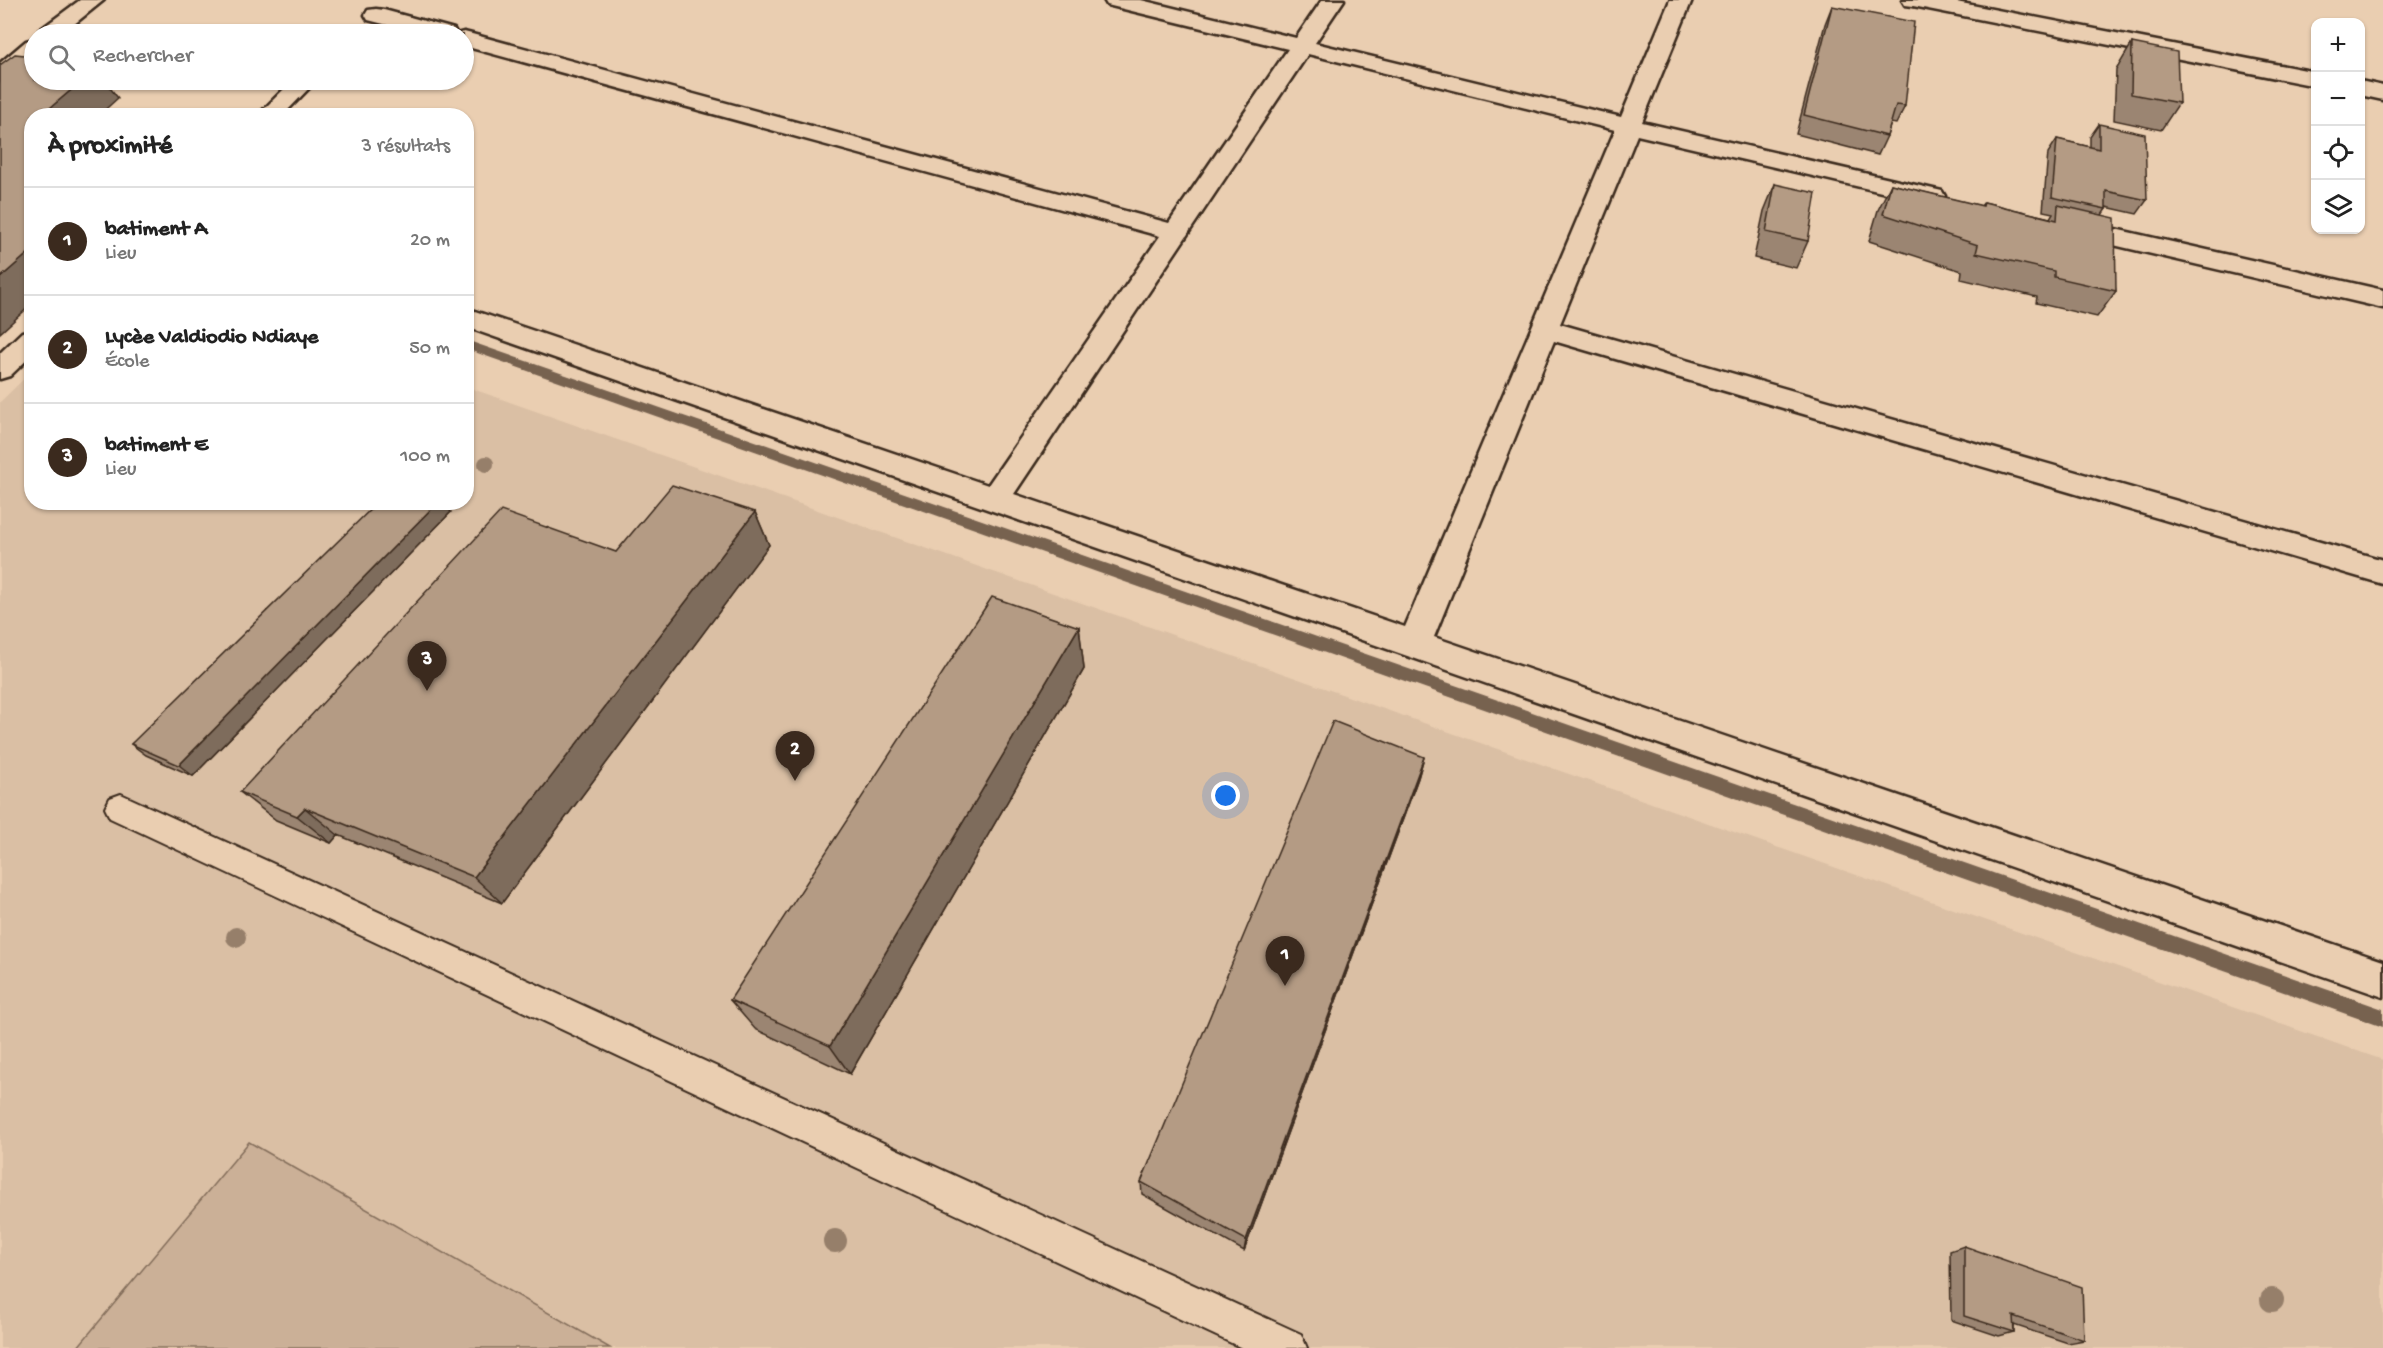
<!DOCTYPE html>
<html lang="fr">
<head>
<meta charset="utf-8">
<style>
  body { margin:0; font-family:"Gochi Hand",sans-serif; background:#f6f6f6; color:#222 }
  .controls { position:absolute; right:18px; top:18px; display:grid; overflow:hidden; border-radius:12px; box-shadow:0 2px 4px #0004 }
  .controls button { width:54px; height:54px; display:grid; place-items:center; padding:0; border:0; border-bottom:2px solid #e0e0e0; background:#fff; color:#222; font:30px sans-serif }
  .you { position:absolute; left:1226px; top:796px; width:21px; height:21px; margin:-15px; border:4px solid #fff; border-radius:50%; background:#1a73e8; box-shadow:0 0 0 9px #1a73e833 }
  .badge { display:grid; place-items:center; width:39px; height:39px; border-radius:50%; background:#3b2a1e; color:#fff; font-size:20px; font-weight:700 }
  .pin { position:absolute; translate:-50% -50px; filter:drop-shadow(0 2px 3px #0008) }
  .pin::after { content:''; position:absolute; top:32px; width:21px; height:18px; background:inherit; clip-path:polygon(0 0,100% 0,50% 100%) }
  .list { margin:0; padding:0; list-style:none }
  h2 { display:flex; justify-content:space-between; align-items:center; height:78px; margin:0; padding:0 24px; font-size:26px }
  h2 small { font-size:20px; font-weight:400; color:#767676 }
  .list li { display:grid; grid-template-columns:39px 1fr auto; gap:18px; align-items:center; box-sizing:border-box; height:108px; padding:0 24px; border-top:2px solid #e0e0e0 }
  .list b { display:block; font-size:22px; white-space:nowrap }
  .list p { margin:0; font-size:20px; white-space:nowrap; color:#767676 }
  .list em { font-size:20px; font-style:normal; color:#767676 }
  .icon { flex:none; width:33px; height:33px; fill:none; stroke:currentColor; stroke-width:2; stroke-linecap:round; stroke-linejoin:round }
  .map { position:relative; flex:none; width:2383px; height:1348px; overflow:hidden }
  .search { position:absolute; background:#fff; box-shadow:0 2px 4px #0004; left:24px; top:24px; width:450px; height:66px; display:flex; align-items:center; gap:15px; box-sizing:border-box; padding:0 21px; border-radius:33px; color:#767676; font-size:22px }
  .panel { position:absolute; background:#fff; box-shadow:0 2px 4px #0004; left:24px; top:108px; width:450px; height:402px; border-radius:24px }
  .map>svg:first-child { display:block }
  .built { fill:#dabfa4 }
  .green { fill:#cbb097; stroke:#836d5a; stroke-width:1.5 }
  .lines { fill:none; stroke-linecap:round; stroke-linejoin:round }
  .stream { fill:#776250; fill-rule:evenodd }
  .lane-casing { stroke:#3b2a1e; stroke-width:4 }
  .street-casing { stroke:#3b2a1e; stroke-width:5 }
  .lane { fill:#eaceb1; fill-rule:evenodd }
  .street { fill:#eaceb1; fill-rule:evenodd }
  .tree { fill:#967f6a }
  .wall { fill:#9b8572; stroke:#3b2a1e; stroke-width:1.5 }
  .shaded-wall { fill:#7e6c5c; stroke:#3b2a1e; stroke-width:1.5 }
  .building { fill:#b49b84; stroke:#3b2a1e; stroke-width:1.5 }
</style>
</head>
<body>
<div class="map">
<svg width="2383" height="1348" viewBox="0 0 2383 1348">
  <rect width="100%" height="100%" fill="#eaceb1"/>
  <filter id="ink" filterUnits="userSpaceOnUse"><feTurbulence type="fractalNoise" baseFrequency=".0167" numOctaves="2"/><feDisplacementMap in="SourceGraphic" scale="12" xChannelSelector="R" yChannelSelector="G"/><feConvolveMatrix kernelMatrix="1 2 1 2 8 2 1 2 1" color-interpolation-filters="sRGB"/></filter>
  <g filter="url(#ink)">
    <!-- built -->
    <polygon class="built" points="31,372 32,502 466,502 467,387 2383,1060 2383,1348 0,1348 0,402"/>
    <!-- green -->
    <polygon class="green" points="249,1142 610,1348 77,1348"/>
    <g class="lines">
      <!-- stream -->
      <polygon class="stream" points="466,340 2383,1009 2383,1027 466,349"/>
      <defs>
        <polygon id="lane" points="121,794 1301,1334 1307,1348 1242,1348 110,818 105,808 110,798"/>
        <g id="street">
          <polygon points="80,0 104,0 62,34 38,34 41,29"/>
          <path d="M 1104,0 L 1141,0 L 1296,38 L 1322,0 L 1344,0 L 1315,43 L 1621,117 L 1670,0 L 1692,0 L 1642,122 L 1942,191 L 1945,196 L 1942,201 L 1933,204 L 1637,135 L 1560,324 L 2383,560 L 2383,584 L 1554,341 L 1434,637 L 2383,961 L 2383,997 L 466,327 L 466,308 L 988,485 L 1160,236 L 464,46 L 464,34 L 423,34 L 368,20 L 365,15 L 368,10 L 376,9 L 384,10 L 454,29 L 457,34 L 464,32 L 472,34 L 1169,223 L 1288,49 L 1107,5 ZM 1308,54 L 1615,130 L 1405,627 L 1014,494 Z"/>
          <polygon points="1902,0 1946,0 2316,72 2316,86 1913,6 1905,5"/>
          <polygon points="34,39 34,57 8,79 0,81 0,63 26,41"/>
          <polygon points="293,80 317,80 282,116 257,116"/>
          <polygon points="2360,81 2383,86 2383,100 2360,95"/>
          <polygon points="2071,219 2383,290 2383,308 2062,233 2058,227 2062,221"/>
          <polygon points="32,330 32,355 10,376 0,379 0,353 22,332"/>
        </g>
      </defs>
      <!-- lane casing -->
      <use href="#lane" class="lane-casing"/>
      <!-- street casing -->
      <use href="#street" class="street-casing"/>
      <!-- lane -->
      <use href="#lane" class="lane"/>
      <!-- street -->
      <use href="#street" class="street"/>
    </g>
    <!-- trees -->
    <g class="tree">
      <circle cx="486" cy="464" r="8"/>
      <circle cx="236" cy="937" r="10"/>
      <circle cx="835" cy="1241" r="12"/>
      <circle cx="2272" cy="1300" r="12"/>
    </g>
    <!-- wall -->
    <g class="wall">
      <polygon points="1832,6 1905,106 1896,124 1891,123 1887,136 1878,155 1796,134 1825,24"/>
      <polygon points="2132,43 2179,103 2161,130 2114,120 2116,70"/>
      <polygon points="2099,124 2147,200 2137,214 2106,207 2106,209 2102,215 2116,291 2097,317 2036,303 2037,297 1961,279 1962,271 1869,241 1878,210 1891,184 1981,206 1984,202 2050,218 2053,213 2043,211 2048,153 2057,139 2090,147 2090,137"/>
      <polygon points="1775,184 1808,241 1796,268 1754,258 1764,211"/>
      <polygon points="451,512 193,776 146,755 131,744"/>
      <polygon points="755,512 769,545 502,903 338,835 331,843 276,820 240,792"/>
      <polygon points="1079,627 1084,669 850,1074 755,1029 730,1000"/>
      <polygon points="1424,757 1418,778 1244,1251 1142,1194 1141,1182"/>
      <polygon points="1964,1246 2084,1340 2068,1343 2014,1325 2014,1332 1999,1336 1951,1320 1950,1251"/>
    </g>
    <!-- shaded-wall -->
    <g class="shaded-wall">
      <polygon points="83,80 104,80 118,98 98,116 46,116 44,113"/>
      <polygon points="32,250 32,304 0,333 0,278"/>
      <polygon points="438,502 444,502 451,512 193,776 179,765"/>
      <polygon points="755,512 769,545 502,903 474,877"/>
      <polygon points="1079,627 1084,669 850,1074 830,1046"/>
      <polygon points="1424,757 1418,778 1244,1251 1246,1240"/>
      <polygon points="305,808 338,835 331,843 297,816"/>
    </g>
    <!-- building -->
    <g class="building">
      <polygon points="1832,6 1914,22 1905,106 1896,105 1887,136 1804,115"/>
      <polygon points="2132,43 2177,52 2179,103 2131,94"/>
      <polygon points="15,54 34,56 34,80 83,80 44,113 60,116 32,116 32,250 0,278 0,65"/>
      <polygon points="2099,124 2145,134 2147,200 2106,191 2106,209 2052,197 2057,139 2099,149"/>
      <polygon points="1775,184 1816,193 1808,241 1766,232"/>
      <polygon points="1891,184 1983,206 1984,202 2057,220 2058,205 2115,218 2116,291 2054,277 2054,271 1976,253 1978,245 1883,214"/>
      <polygon points="672,485 755,512 474,877 305,808 297,816 240,792 501,511 616,552"/>
      <polygon points="378,502 438,502 179,765 131,744"/>
      <polygon points="992,597 1079,627 830,1046 730,1000"/>
      <polygon points="1333,721 1424,757 1246,1240 1141,1182"/>
      <polygon points="1964,1246 2082,1287 2084,1340 2013,1316 2014,1332 1964,1316"/>
    </g>
  </g>
</svg>
<div class="controls">
<button>+</button>
<button>−</button>
<button><svg class="icon" aria-label="locate" viewBox="0 0 24 24"><circle cx="12" cy="12" r="6"/><path d="M12 2v4M12 18v4M2 12h4M18 12h4"/></svg></button>
<button><svg class="icon" aria-label="layers" viewBox="0 0 24 24"><path d="M12 4l9 5-9 5-9-5zM3 14l9 5 9-5"/></svg></button>
</div>
<div class="you"></div>
<div class="pin badge" style="left:1285px;top:986px">1</div>
<div class="pin badge" style="left:795px;top:781px">2</div>
<div class="pin badge" style="left:427px;top:691px">3</div>
<div class="search"><svg class="icon" aria-label="search" viewBox="0 0 24 24"><circle cx="10" cy="10" r="6"/><path d="M15 15l6 6"/></svg>Rechercher</div>
<section class="panel">
<h2>À proximité<small>3 résultats</small></h2>
<ul class="list">
<li><span class="badge">1</span><div><b>batiment A</b><p>Lieu</p></div><em>20 m</em></li>
<li><span class="badge">2</span><div><b>Lycèe Valdiodio Ndiaye</b><p>École</p></div><em>50 m</em></li>
<li><span class="badge">3</span><div><b>batiment E</b><p>Lieu</p></div><em>100 m</em></li>
</ul>
</section>
</div>
</body>
</html>
